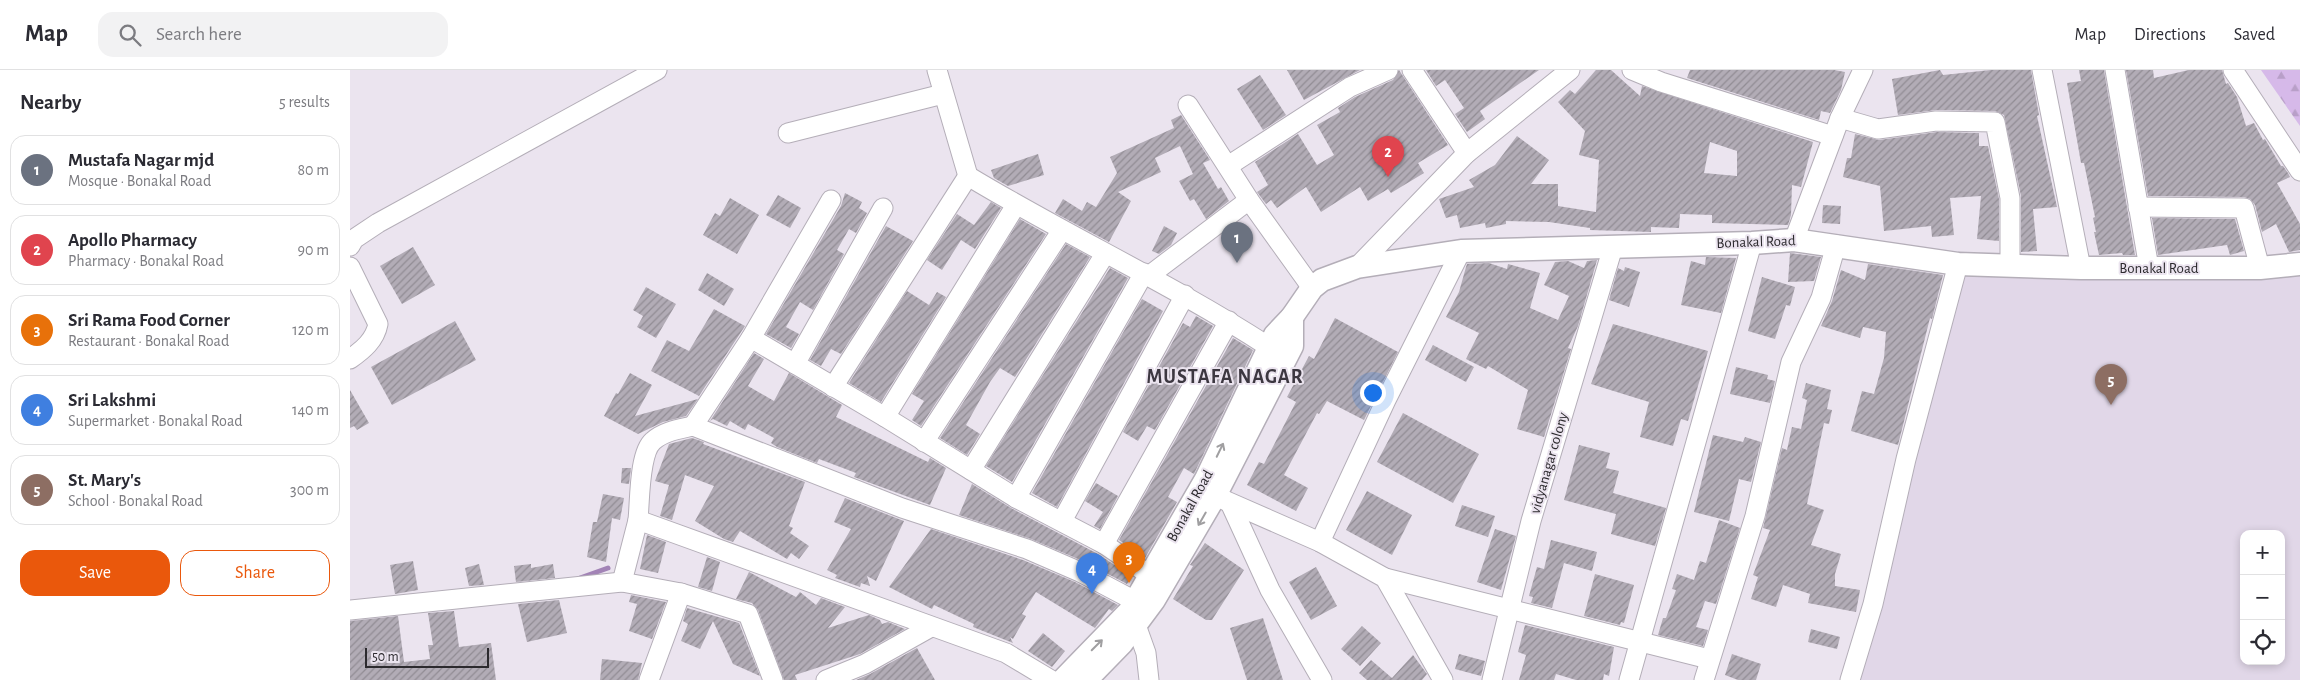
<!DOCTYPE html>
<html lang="en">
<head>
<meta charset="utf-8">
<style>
  body { margin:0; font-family:"Alegreya Sans",sans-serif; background:#f2f2f3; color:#2b2b33 }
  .controls { position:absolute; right:15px; bottom:15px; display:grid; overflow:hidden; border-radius:10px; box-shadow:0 2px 8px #0003 }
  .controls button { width:45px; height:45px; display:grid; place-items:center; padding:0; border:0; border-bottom:1px solid #e1e1e2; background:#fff; color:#2b2b33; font:25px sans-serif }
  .scale { position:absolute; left:15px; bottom:12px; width:124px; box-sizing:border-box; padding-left:5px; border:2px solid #2c2a2e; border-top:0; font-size:14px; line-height:18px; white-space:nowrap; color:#2c2a2e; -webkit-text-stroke:4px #ebe4ef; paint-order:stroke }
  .you { position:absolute; left:1022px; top:322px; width:18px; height:18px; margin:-12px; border:4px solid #fff; border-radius:50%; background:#1a73e8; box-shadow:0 0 0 8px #1a73e833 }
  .badge { display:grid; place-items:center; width:32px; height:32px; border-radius:50%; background:#ea580c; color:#fff; font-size:16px; font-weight:700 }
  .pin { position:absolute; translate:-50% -41px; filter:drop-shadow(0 1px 2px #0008) }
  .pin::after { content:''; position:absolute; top:26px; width:18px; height:15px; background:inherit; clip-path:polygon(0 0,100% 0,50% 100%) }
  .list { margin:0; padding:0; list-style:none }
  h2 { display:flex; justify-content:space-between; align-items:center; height:65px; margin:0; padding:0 20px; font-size:21px }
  h2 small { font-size:16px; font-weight:400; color:#7c7c81 }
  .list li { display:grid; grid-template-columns:32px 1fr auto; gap:15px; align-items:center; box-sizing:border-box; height:70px; margin:0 10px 10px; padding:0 10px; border:1px solid #e1e1e2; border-radius:15px }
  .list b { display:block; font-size:19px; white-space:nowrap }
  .list p { margin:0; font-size:16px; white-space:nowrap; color:#7c7c81 }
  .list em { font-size:16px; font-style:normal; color:#7c7c81 }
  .actions { display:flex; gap:10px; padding:15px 20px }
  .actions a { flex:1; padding:11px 0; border:1px solid #ea580c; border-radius:15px; text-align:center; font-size:18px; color:#ea580c }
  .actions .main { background:#ea580c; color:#fff }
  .icon { flex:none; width:28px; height:28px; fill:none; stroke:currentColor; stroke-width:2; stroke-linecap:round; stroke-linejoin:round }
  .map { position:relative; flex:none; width:1950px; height:610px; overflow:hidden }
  header { display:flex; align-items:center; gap:30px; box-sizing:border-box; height:70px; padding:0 25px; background:#fff; border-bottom:1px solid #e1e1e2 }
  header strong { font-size:24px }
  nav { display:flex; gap:28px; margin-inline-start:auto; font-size:18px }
  .search { width:350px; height:45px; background:#f2f2f3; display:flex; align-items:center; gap:12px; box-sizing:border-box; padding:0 18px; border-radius:15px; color:#7c7c81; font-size:19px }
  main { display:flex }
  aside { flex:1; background:#fff }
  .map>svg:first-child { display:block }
  .built { fill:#e1d7e8; fill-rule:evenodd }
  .forest { fill:url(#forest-firs) }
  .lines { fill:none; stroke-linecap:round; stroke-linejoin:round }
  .stream { stroke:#a283b6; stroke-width:5 }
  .building { fill:url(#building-hatch); fill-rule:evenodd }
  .minor-casing { stroke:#b4aeb8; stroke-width:21 }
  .major-casing { stroke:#b4aeb8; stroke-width:25 }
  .minor { stroke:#fff; stroke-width:19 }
  .major { stroke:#fff; stroke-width:22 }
  .oneway { stroke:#a09fa1 }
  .labels { text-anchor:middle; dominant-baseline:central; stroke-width:4; stroke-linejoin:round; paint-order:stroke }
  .street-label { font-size:15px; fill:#2c2a2e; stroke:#ebe4ef }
  .district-label { font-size:20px; font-weight:bold; letter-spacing:1px; fill:#3c3740; stroke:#ebe4ef }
</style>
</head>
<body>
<header>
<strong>Map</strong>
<div class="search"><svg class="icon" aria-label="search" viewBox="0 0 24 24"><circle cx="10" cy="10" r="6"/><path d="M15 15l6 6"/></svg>Search here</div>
<nav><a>Map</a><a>Directions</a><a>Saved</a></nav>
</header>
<main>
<aside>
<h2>Nearby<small>5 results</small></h2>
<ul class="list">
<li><span class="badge" style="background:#6b7280">1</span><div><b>Mustafa Nagar mjd</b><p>Mosque · Bonakal Road</p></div><em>80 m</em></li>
<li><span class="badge" style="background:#e0444e">2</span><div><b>Apollo Pharmacy</b><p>Pharmacy · Bonakal Road</p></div><em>90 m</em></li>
<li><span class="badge" style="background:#e8710a">3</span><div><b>Sri Rama Food Corner</b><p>Restaurant · Bonakal Road</p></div><em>120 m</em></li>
<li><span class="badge" style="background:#3f7fe0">4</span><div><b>Sri Lakshmi</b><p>Supermarket · Bonakal Road</p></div><em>140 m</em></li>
<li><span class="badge" style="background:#8d6e63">5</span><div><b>St. Mary's</b><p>School · Bonakal Road</p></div><em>300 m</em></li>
</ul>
<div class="actions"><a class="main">Save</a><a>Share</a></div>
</aside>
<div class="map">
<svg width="1950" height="610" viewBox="0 0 1950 610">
  <defs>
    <pattern id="forest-firs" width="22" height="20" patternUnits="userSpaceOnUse" patternTransform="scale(1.25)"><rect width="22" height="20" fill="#d6b9e9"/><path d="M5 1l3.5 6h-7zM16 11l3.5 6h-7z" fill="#b89fc8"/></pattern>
    <pattern id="building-hatch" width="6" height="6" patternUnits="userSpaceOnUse" patternTransform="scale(1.25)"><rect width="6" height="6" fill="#b2acb6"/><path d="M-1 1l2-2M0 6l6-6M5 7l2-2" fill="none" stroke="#918c94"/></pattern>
  </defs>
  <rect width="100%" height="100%" fill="#ebe4ef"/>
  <!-- built -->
  <path class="built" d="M 1607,197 L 1950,199 L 1950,610 L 1505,610 ZM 1894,464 L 1931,464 L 1931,591 L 1894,591 Z"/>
  <!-- forest -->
  <polygon class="forest" points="1911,0 1950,0 1950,56"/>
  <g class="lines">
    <!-- stream -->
    <polyline class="stream" points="230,508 258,498"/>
  </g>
  <!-- building -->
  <g class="building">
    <polygon points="937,0 1010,0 954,30"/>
    <polygon points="1049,0 1098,75 1068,93 1074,103 1041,123 1038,119 1018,131 1010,117 971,142 956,117 927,138 921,130 916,134 907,122 918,115 905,92 948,64 967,95 984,85 967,55 990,42 988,38 1005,27 1043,10"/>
    <polygon points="1076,0 1189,0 1130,41 1135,49 1117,62 1105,44 1114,38 1095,10 1086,16"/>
    <path d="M 1246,0 L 1261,0 L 1290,26 L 1292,16 L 1463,72 L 1451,117 L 1442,115 L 1441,145 L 1438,155 L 1362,153 L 1362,145 L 1330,144 L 1329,158 L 1301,157 L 1301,162 L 1240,160 L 1240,158 L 1199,152 L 1156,151 L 1156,154 L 1136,158 L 1135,153 L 1110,158 L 1107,145 L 1096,148 L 1089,129 L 1124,117 L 1119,110 L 1145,95 L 1167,66 L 1199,90 L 1181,114 L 1208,114 L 1208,136 L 1246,142 L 1249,90 L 1229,85 L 1235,61 L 1208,32 L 1220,20 L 1225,24 ZM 1360,72 L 1387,81 L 1387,106 L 1354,103 Z"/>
    <polygon points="1340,0 1484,0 1495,2 1491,20 1480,43 1471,41 1469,50 1337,8"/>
    <polygon points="1590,0 1593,5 1641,0 1681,0 1689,45 1687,46 1707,137 1683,139 1687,181 1671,182 1671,126 1654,45 1645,41 1586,40 1548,45 1542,9"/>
    <polygon points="1729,0 1754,0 1785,185 1773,185 1772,183 1749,185 1744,162 1746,162 1743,148 1745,147 1734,93 1731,93 1717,13 1731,11"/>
    <polygon points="1776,0 1803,0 1804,8 1839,0 1872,0 1876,14 1878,13 1887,27 1896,56 1904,53 1913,70 1915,69 1931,96 1933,96 1938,103 1940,107 1927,113 1950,154 1950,180 1939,182 1926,154 1912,162 1905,135 1900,129 1894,127 1798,126"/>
    <polygon points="910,5 936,45 913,60 887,19"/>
    <polygon points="831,45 860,90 853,93 868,119 871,117 879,131 856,149 844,129 840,131 829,111 843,104 830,76 805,88 811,102 768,122 781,131 759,172 705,143 713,129 732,141 737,132 746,137 767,103 760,87 824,58 821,50"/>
    <polygon points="1587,62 1629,63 1629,76 1638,76 1649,129 1649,171 1627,169 1631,126 1600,128 1604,165 1582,167 1581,156 1534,161 1530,116 1493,107 1497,88 1501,88 1505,64 1529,70"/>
    <polygon points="688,84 694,105 658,116 644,108 641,100"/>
    <polygon points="495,123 512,132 509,138 517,143 506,163 499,159 487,180 494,184 463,240 450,232 436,257 449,264 441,278 416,264 491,136"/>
    <polygon points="428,125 451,138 440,158 416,145"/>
    <polygon points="380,128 409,145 387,184 353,165 365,143 370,146"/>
    <polygon points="641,132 651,138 625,179 611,170 592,200 577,190 607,144 624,155"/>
    <polygon points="1473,135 1491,136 1490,154 1472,153"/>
    <polygon points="1802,148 1885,149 1894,181 1880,185 1877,175 1808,185"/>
    <polygon points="670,149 696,164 571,356 562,350 574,331 562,324"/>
    <polygon points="536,156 563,171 491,284 481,279 471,296 460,290"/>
    <polygon points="814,156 827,163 821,175 809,184 802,181"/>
    <polygon points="716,174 740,187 665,307 650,298 640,312 616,355 630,364 617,385 590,368"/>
    <polygon points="63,177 85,215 52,234 30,196"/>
    <polygon points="1440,183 1471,187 1464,211 1438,212"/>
    <polygon points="1356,187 1386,188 1371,243 1331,235 1341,191 1355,195"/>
    <polygon points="1247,190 1228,256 1218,278 1221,279 1194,367 1167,359 1178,320 1138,296 1136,299 1116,289 1129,263 1096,247 1109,222 1116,197 1117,194 1139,193 1157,199 1158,194 1190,203 1180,238 1208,250 1219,226 1194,215 1205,192 1218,191 1234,198 1237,191"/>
    <polygon points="1518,194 1593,205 1582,249 1580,248 1548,375 1501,361 1512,321 1524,324 1534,288 1536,262 1513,257 1510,268 1471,256 1482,231 1491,200 1515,210"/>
    <polygon points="1275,197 1290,202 1279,237 1259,230 1268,198 1274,201"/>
    <polygon points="760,198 778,208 662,412 636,396"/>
    <polygon points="357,203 384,219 374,236 348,220"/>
    <polygon points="1412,207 1445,217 1440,236 1436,235 1425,269 1398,261"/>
    <polygon points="296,217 326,234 306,268 287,257 293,246 283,240"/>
    <polygon points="557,221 579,235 587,222 596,227 531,332 499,313"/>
    <polygon points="792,229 813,241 707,437 682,423"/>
    <polygon points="364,239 395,256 349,326 301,301 317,270 339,281"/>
    <polygon points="846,246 863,256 805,360 797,356 788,371 773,362 833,253 840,257"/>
    <polygon points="985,248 1048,282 1014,350 977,331 969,344 967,343 934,405 958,418 946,441 897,415 909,392 914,394 946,332 937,327 959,286 964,289"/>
    <polygon points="105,251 126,290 42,335 21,297"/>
    <polygon points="1263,254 1358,281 1338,351 1331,349 1323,376 1290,367 1299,332 1241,314"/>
    <polygon points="883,268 903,280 844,404 834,398 818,427 827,432 795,488 769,470"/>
    <polygon points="1083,275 1124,297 1116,312 1075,290"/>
    <polygon points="404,283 414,289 398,316 424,331 439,303 492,335 486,347 578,392 580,388 596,398 580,435 504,407 506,403 469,389 467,393 427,377 421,373 424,368 398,354 395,360 380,351 377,356 363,349 360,351"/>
    <polygon points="1386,297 1418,305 1417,309 1425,311 1420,333 1380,324"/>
    <polygon points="280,303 302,315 285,346 348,329 336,346 313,352 288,364 254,346 266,323 268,324"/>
    <polygon points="1456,313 1481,320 1477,339 1482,340 1479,354 1474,353 1457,434 1474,440 1461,475 1491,484 1485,504 1485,516 1510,520 1506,542 1458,533 1460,524 1433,515 1426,537 1401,529 1408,507 1403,505 1420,460 1413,458 1432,378 1437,380 1442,357 1451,359 1457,330 1452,328"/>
    <polygon points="0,320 19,353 7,360 4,356 0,358"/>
    <polygon points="1053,343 1129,384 1103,433 1027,392"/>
    <polygon points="1363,365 1393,372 1395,367 1411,372 1401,412 1389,409 1379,451 1344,442"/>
    <polygon points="342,368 354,372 353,374 455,412 439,456 443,458 440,463 459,476 449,489 441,483 437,489 390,461 383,472 374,469 345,451 364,416 335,405 322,450 310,446 319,415 305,411 319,374"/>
    <polygon points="1229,375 1260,383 1256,398 1269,401 1263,423 1316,438 1305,476 1261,464 1266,444 1214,430"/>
    <polygon points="272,398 281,398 279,414 271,413"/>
    <polygon points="746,413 768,426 750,459 744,456 753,442 735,431"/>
    <polygon points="622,414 661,438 748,484 781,506 777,514 735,492 681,469 609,445"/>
    <polygon points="1017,421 1062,445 1042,485 996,460"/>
    <polygon points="253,424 274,428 270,450 262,448 256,492 237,487 243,452 247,452"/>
    <polygon points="495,428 554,451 526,511 517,506 520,516 511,513 510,517 485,508 487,505 477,500 501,459 484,452"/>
    <polygon points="1112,435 1145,446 1138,467 1105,456"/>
    <polygon points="1369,450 1390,458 1366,534 1355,531 1346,557 1358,560 1353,576 1308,565 1313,548 1316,548 1326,520 1322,519 1327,504 1344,510 1350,491 1356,493"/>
    <polygon points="581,459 673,490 725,512 768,535 762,541 759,539 745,558 686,522 672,544 676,546 663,569 660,567 663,573 623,557 624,554 584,535 582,539 539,517"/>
    <polygon points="1145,459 1166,466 1151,520 1127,512"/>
    <polygon points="297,465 316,472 308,503 290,499"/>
    <polygon points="1201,470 1247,482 1242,501 1214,493 1202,538 1181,533 1183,527 1179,526 1187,497 1194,499"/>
    <polygon points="855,473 894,500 862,550 856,550 823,529 843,496 840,495"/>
    <polygon points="357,487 370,492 362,521 348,517"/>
    <polygon points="63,491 68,520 45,524 40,495"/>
    <polygon points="129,494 134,515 119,516 115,498"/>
    <polygon points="181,494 181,498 203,494 205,508 166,512 164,496"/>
    <polygon points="966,497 987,536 961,550 939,512"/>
    <polygon points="399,502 446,527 450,522 466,535 471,528 495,537 478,558 519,545 530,550 532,554 538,552 555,559 510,584 445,605 447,610 434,610 408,540 402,533 386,529"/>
    <polygon points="1245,504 1284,515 1274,553 1271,552 1270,555 1234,546"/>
    <polygon points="281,525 316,532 302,569 279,561 287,534 279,532"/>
    <polygon points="209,530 217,563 177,572 168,534"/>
    <polygon points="337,538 389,553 410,606 383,594 363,551 350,579 331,571 338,554 333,551"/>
    <polygon points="104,541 109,577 141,573 146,610 0,610 0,551 48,546 54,592 80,589 78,575 83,575 78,543"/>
    <polygon points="913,548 933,610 897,610 880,558"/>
    <polygon points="1175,555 1264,577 1259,606 1254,604 1253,610 1226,610 1206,604 1204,610 1169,610 1176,585 1168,582"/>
    <polygon points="1012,556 1031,573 1010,596 991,579"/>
    <polygon points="1461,559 1490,567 1487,579 1458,572"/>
    <polygon points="693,563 715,581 702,597 678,581"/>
    <polygon points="567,578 585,610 506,610 520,604"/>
    <polygon points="1109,584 1135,591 1131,606 1105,599"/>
    <polygon points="1382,584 1411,594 1406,610 1388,610 1375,605"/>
    <polygon points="1063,585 1077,604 1072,610 1017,610 1009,603 1021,590 1042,608"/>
    <polygon points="252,589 292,593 288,610 250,610"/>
  </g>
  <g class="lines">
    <defs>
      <g id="minor">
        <path d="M 587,0 L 618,106 C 717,166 822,214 919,277"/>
        <polyline points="1062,0 1117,83"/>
        <polyline points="1282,0 1311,12 1483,66"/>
        <polyline points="1692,0 1731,198"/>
        <polyline points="1765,0 1799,198"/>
        <polyline points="1883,0 1950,101"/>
        <polyline points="838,35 899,130 962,218"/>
        <polyline points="1490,48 1528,59 1586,51 1645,52 1660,128 1660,195"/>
        <polyline points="438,63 593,24"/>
        <polyline points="878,96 1000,17 1038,0"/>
        <polyline points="1788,137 1894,138 1910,198"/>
        <polyline points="1444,170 1490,48 1513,0"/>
        <polyline points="0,176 4,169 28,153 307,0"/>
        <path d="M 0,197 L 28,254 C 25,270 13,280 0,289"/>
        <polyline points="1007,197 1117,83 1220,0"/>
        <polyline points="800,205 899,130"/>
        <polyline points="401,268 535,347 666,428 754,474 801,506"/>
        <polyline points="445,294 533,138"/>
        <polyline points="483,317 618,106"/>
        <polyline points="535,347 666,135"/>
        <polyline points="343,356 401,268 481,130"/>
        <polyline points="574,372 712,160"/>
        <polyline points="621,400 755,184"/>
        <polyline points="865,426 970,472 1035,508 1093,610"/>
        <polyline points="666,428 794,203"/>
        <polyline points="881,435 920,520 972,610"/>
        <polyline points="288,450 272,512 331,523 398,544 423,610"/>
        <polyline points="712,451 835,225"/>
        <polyline points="970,472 1036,330 1111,181"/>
        <polyline points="754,474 879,251"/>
        <polyline points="1035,508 1359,589"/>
        <polyline points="0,540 272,512"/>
        <polyline points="786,555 796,583 799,610"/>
        <polyline points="299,610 331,523"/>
        <polyline points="476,610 515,594 581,557"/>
        <path d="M 701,610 L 656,583 L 288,450 C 290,430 289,383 303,371 C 314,361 330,359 343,356 L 552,438 L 677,479 L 730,502 L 785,531"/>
        <polyline points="1142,610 1181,451 1263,177"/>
        <polyline points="1279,610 1402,173"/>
        <polyline points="1354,610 1405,446 1441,292 1471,228 1486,175"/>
        <polyline points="1500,610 1523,534 1556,389 1608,194"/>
      </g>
      <g id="major">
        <polyline points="713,610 779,542 856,409 925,265 942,247 962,218 972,210 1007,197 1111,181 1402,173 1444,170 1608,194 1731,198 1910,198 1950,194"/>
        <polyline points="736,610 772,573 804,530 865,426 942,276 942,247"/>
      </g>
    </defs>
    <!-- minor casing -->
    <use href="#minor" class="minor-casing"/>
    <!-- major casing -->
    <use href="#major" class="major-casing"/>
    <!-- minor -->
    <use href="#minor" class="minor"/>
    <!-- major -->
    <use href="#major" class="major"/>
  </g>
  <!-- one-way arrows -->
  <defs><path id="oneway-shaft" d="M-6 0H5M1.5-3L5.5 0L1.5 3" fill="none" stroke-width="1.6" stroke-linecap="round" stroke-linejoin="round" transform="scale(1.25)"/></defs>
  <g class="oneway">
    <use href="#oneway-shaft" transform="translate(870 380) rotate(-64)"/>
    <use href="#oneway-shaft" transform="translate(852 449) rotate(120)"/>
    <use href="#oneway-shaft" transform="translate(747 575) rotate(-45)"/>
  </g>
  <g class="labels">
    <!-- street labels -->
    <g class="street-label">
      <text transform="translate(1406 172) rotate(-2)">Bonakal Road</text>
      <text x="1809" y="198">Bonakal Road</text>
      <text transform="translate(1199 393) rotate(-74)">vidyanagar colony</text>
      <text transform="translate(840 436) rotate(-61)">Bonakal Road</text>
    </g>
    <!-- district labels -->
    <g class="district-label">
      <text x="875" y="307">MUSTAFA NAGAR</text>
    </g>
  </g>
</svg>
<div class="controls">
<button>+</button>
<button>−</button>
<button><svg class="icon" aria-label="locate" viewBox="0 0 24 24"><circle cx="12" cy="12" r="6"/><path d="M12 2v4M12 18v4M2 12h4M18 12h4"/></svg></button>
</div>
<div class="scale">50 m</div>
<div class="you"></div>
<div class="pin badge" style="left:887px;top:193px;background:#6b7280">1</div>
<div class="pin badge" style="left:1038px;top:107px;background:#e0444e">2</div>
<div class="pin badge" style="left:779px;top:513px;background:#e8710a">3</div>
<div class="pin badge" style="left:742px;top:524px;background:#3f7fe0">4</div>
<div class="pin badge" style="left:1761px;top:335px;background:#8d6e63">5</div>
</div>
</main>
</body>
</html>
